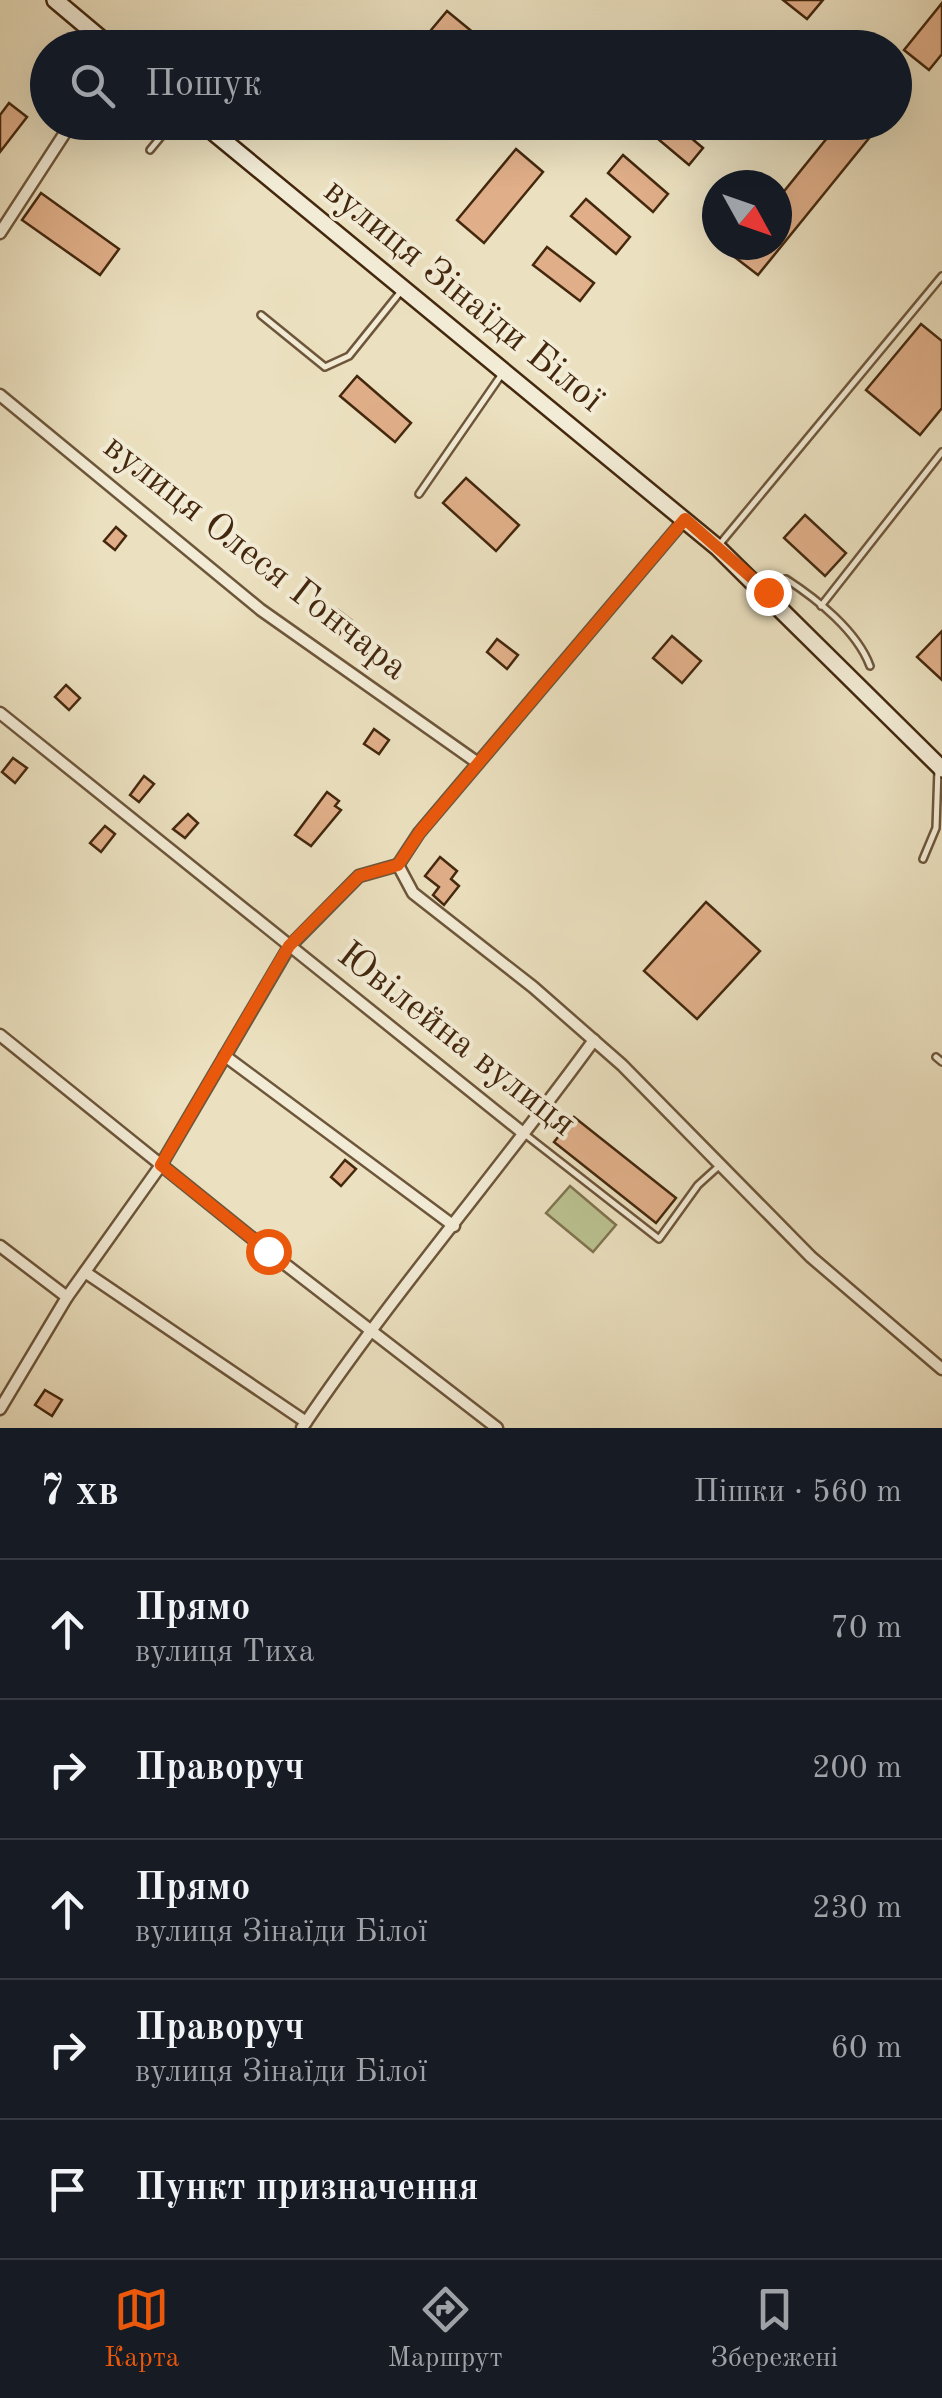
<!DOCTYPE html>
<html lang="uk">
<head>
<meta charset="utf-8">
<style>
  body { margin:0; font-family:"Old Standard TT",serif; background:#20242c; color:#f1f3f6 }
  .compass { position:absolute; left:702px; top:170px; width:90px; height:90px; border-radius:50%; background:#171b24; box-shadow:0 10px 40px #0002; rotate:130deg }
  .stop { position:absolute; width:30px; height:30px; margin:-22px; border:8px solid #ea580c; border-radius:50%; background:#fff }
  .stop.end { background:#ea580c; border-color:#fff; box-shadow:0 2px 10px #0008 }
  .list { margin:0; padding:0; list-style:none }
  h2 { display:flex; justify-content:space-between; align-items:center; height:130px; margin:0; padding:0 40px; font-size:42px }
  h2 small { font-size:32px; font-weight:400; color:#9ea1a6 }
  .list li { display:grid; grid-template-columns:65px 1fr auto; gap:30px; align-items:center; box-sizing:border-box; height:140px; padding:0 40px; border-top:2px solid #363941 }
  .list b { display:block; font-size:38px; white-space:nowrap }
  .list p { margin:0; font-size:32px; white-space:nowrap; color:#9ea1a6 }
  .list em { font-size:32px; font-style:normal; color:#9ea1a6 }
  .icon { flex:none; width:55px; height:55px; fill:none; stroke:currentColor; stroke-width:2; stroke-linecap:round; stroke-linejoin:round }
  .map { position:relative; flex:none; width:942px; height:1428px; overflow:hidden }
  .search { position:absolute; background:#171b24; box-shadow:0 10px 40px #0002; left:30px; right:30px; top:30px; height:110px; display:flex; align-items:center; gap:25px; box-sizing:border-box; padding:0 35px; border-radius:55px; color:#9ea1a6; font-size:38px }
  .sheet { height:830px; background:#171b24 }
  nav { display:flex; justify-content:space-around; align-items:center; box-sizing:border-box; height:140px; border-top:2px solid #363941; background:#171b24; font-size:28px; color:#9ea1a6 }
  nav a { display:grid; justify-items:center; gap:5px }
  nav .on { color:#ea580c }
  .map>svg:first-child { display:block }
  .green { fill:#bac190; stroke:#7f744f; stroke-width:2.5 }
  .building { fill:#e0af89; stroke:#44280e; stroke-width:2.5 }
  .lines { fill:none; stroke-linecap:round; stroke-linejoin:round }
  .lane-casing { stroke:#6e563a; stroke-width:10 }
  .street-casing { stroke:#6e563a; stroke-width:15 }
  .secondary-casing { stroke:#44280e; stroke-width:20 }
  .lane { stroke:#f2ebd5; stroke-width:5 }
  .street { stroke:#f2ebd5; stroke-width:10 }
  .secondary { stroke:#f2ebd5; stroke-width:15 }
  .route { stroke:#ea580c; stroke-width:12 }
  .labels { text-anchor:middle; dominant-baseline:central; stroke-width:8; stroke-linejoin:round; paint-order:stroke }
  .street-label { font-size:38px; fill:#44280e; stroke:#f2ebd5 }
</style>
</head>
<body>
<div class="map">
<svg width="942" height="1428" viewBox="0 0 942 1428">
  <rect width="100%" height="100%" fill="#ebe0bf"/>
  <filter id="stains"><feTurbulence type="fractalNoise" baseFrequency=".002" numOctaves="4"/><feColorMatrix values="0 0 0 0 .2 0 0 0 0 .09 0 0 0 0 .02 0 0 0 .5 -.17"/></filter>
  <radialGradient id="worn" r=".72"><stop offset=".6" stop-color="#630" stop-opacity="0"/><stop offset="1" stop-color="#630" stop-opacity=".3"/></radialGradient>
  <!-- green -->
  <polygon class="green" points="570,1186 616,1225 593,1252 546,1213"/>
  <!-- building -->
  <g class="building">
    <polygon points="783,0 823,0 807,19"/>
    <polygon points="942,3 942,54 929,70 904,50"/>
    <polygon points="447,11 475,34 464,48 416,48"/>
    <polygon points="9,103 27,117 0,152 0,115"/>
    <polygon points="324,122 356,122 342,138"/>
    <polygon points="650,122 672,122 703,148 689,165 645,128"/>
    <polygon points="840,122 851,122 870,137 758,275 732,255 740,245 777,245 777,200"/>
    <polygon points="516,149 543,172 484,243 457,220"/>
    <polygon points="623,155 668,194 653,212 608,173"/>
    <polygon points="41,193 119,249 100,275 22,220"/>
    <polygon points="586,199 630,237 616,254 571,216"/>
    <polygon points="547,247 594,283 580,301 533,265"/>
    <polygon points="921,324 942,341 942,408 920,435 866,390"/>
    <polygon points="357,376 411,423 395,442 340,396"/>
    <polygon points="466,478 519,525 496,551 443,503"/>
    <polygon points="805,515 846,553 825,576 784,538"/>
    <polygon points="116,527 126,536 115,550 104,541"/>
    <polygon points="338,610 351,620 339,634 327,624"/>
    <polygon points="942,631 942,680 917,657"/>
    <polygon points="672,636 701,661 682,683 653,658"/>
    <polygon points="497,639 518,655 507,669 487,652"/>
    <polygon points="66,685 80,698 69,710 55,697"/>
    <polygon points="374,729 389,740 379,754 364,744"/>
    <polygon points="13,758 27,768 15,783 2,772"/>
    <polygon points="144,776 154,784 139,802 130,795"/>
    <polygon points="327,792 339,801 335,806 341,810 311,846 295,835"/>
    <polygon points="188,814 198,823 185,838 173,829"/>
    <polygon points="105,826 115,834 101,852 90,843"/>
    <polygon points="440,857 457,871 451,879 459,886 444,905 433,895 439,887 425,876"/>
    <polygon points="706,902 760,951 697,1019 644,971"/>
    <polygon points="574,1117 676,1198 656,1223 554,1142"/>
    <polygon points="345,1160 356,1169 341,1186 331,1177"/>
    <polygon points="45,1390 62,1400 52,1416 35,1405"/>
  </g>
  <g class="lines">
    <defs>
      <g id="lane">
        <polyline points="150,150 173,122"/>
        <polyline points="261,315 325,367 349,356 402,290"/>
        <polyline points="419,494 502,374"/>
        <polyline points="719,545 942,276"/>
        <path d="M 768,592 L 776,581 L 786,579 C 817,599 857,631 870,666"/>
        <polyline points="821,606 942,452"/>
        <polyline points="923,859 936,828 938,769"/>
        <polyline points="936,1057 942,1062"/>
        <polyline points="526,1135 659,1239 698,1185 719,1166"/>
      </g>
      <g id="street">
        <polyline points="0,233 72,122"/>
        <polyline points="0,395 261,610 478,763"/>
        <polyline points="0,713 523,1133"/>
        <polyline points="398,865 413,893 533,987 622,1065 811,1257 942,1369"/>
        <polyline points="398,865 419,833 685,519"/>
        <polyline points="0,1035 268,1251 497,1428"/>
        <polyline points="225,1056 454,1226"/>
        <polyline points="0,1246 67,1297"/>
        <polyline points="85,1272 306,1422"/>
        <polyline points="0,1409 67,1297 161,1165 289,947 359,876 398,865"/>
        <path d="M 302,1428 C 392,1294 499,1171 594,1040"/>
      </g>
      <g id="secondary">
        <polyline points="55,0 112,48"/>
        <polyline points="201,122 717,547 942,769"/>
      </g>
    </defs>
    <!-- lane casing -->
    <use href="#lane" class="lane-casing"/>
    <!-- street casing -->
    <use href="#street" class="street-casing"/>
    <!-- secondary casing -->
    <use href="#secondary" class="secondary-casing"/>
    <!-- lane -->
    <use href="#lane" class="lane"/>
    <!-- street -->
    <use href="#street" class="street"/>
    <!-- secondary -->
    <use href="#secondary" class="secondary"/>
  </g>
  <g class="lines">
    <!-- route -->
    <polyline class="route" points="268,1251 161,1165 289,946 359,876 398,865 420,832 685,519 768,592"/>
  </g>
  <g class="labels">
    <!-- street labels -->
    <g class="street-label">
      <text transform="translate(463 296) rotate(39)">вулиця Зінаїди Білої</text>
      <text transform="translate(255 558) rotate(38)">вулиця Олеся Гончара</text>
      <text transform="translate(456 1040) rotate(38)">Ювілейна вулиця</text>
    </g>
  </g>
  <rect width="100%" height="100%" filter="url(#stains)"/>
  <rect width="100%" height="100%" fill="url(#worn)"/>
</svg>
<svg class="compass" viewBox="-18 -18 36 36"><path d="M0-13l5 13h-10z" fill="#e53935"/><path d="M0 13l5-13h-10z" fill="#9ea1a6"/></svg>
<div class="stop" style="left:268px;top:1251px"></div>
<div class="stop end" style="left:768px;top:592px"></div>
<div class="search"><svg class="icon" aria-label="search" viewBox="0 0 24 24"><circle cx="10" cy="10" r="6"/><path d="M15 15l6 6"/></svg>Пошук</div>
</div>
<section class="sheet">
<h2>7 хв<small>Пішки · 560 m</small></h2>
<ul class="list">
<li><svg class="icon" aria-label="ahead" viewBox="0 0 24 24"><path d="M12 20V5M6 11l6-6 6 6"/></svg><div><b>Прямо</b><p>вулиця Тиха</p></div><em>70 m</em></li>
<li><svg class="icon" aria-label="right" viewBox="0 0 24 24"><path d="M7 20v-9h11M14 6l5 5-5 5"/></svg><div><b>Праворуч</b></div><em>200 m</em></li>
<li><svg class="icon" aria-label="ahead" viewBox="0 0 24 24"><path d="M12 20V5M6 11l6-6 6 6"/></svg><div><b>Прямо</b><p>вулиця Зінаїди Білої</p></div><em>230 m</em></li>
<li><svg class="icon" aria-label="right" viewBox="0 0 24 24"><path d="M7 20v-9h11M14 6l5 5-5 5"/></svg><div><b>Праворуч</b><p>вулиця Зінаїди Білої</p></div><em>60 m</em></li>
<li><svg class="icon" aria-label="arrive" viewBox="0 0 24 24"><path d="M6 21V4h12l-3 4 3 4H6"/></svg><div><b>Пункт призначення</b></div></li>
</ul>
</section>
<nav>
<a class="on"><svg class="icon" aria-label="map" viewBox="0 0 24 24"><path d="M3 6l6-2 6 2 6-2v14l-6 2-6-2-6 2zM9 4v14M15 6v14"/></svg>Карта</a>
<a><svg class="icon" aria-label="directions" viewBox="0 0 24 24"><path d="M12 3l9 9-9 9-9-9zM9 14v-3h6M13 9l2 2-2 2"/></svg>Маршрут</a>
<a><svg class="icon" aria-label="saved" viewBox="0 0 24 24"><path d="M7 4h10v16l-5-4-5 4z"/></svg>Збережені</a>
</nav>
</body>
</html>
